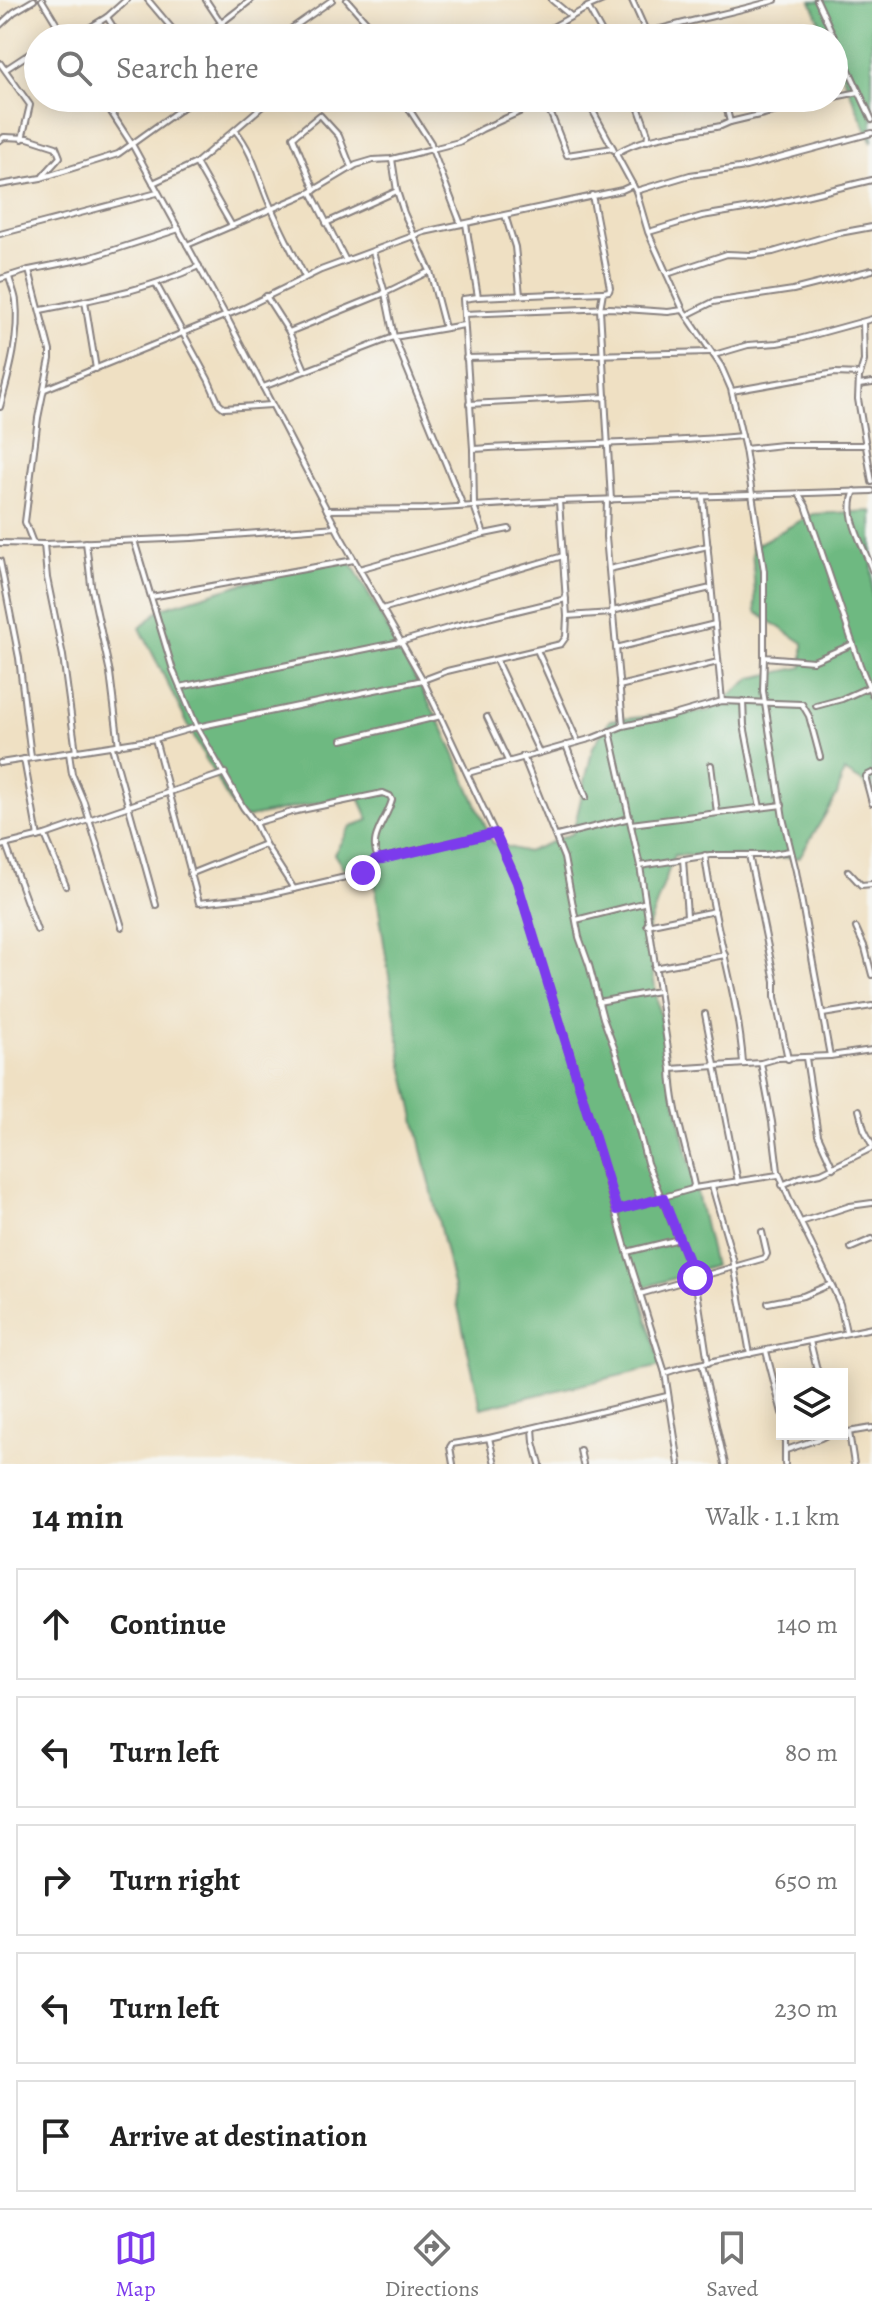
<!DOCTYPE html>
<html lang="en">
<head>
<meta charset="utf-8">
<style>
  body { margin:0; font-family:Alegreya,serif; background:#f2f2f2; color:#222 }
  .controls { position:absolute; right:24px; bottom:24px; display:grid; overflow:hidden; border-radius:0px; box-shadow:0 4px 20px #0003 }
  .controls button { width:72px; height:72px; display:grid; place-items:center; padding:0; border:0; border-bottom:2px solid #e0e0e0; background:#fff; color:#222; font:40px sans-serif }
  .stop { position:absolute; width:24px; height:24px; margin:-18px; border:6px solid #7c3aed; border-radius:50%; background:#fff }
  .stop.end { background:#7c3aed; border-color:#fff; box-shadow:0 2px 8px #0008 }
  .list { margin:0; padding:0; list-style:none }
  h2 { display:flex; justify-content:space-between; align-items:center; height:104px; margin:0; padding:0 32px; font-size:34px }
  h2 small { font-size:26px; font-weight:400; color:#767676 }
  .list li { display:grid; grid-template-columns:52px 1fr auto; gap:24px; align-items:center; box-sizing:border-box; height:112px; margin:0 16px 16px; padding:0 16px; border:2px solid #e0e0e0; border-radius:0px }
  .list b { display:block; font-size:30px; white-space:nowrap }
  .list em { font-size:26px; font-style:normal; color:#767676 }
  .icon { flex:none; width:44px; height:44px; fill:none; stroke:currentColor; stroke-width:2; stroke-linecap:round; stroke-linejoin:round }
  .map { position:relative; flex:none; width:872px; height:1464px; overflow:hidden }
  .search { position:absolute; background:#fff; box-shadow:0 4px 20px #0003; left:24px; right:24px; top:24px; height:88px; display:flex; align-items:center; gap:20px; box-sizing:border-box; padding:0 28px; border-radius:44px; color:#767676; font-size:30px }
  .sheet { height:744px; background:#fff }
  nav { display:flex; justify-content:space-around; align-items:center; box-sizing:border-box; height:112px; border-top:2px solid #e0e0e0; background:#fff; font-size:22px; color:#767676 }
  nav a { display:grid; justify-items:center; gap:4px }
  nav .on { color:#7c3aed }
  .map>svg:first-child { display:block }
  .forest { fill:#6eb981; stroke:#486e5e; stroke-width:2 }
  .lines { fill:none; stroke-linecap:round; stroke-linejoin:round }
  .street-casing { stroke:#88817f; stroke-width:8 }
  .street { stroke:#fff; stroke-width:4 }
  .route { stroke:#7c3aed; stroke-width:10 }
</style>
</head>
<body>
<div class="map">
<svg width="872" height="1464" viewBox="0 0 872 1464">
  <rect width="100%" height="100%" fill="#f6f6f2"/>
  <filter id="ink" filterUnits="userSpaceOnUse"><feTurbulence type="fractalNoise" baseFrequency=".0125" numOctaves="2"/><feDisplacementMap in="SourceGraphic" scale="16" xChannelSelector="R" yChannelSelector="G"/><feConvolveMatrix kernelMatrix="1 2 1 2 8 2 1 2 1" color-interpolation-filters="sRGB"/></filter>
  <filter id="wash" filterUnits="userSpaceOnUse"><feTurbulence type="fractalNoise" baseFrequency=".006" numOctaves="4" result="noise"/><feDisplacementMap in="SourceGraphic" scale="32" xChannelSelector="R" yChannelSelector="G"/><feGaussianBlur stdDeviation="1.8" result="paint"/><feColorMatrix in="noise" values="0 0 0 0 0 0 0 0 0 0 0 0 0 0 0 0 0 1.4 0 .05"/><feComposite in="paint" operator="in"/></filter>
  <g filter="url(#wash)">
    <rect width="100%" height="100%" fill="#efe0c3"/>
    <!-- forest -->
    <g class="forest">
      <polygon points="872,0 872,143 834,55 834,38 827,38 811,1"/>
      <polygon points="872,511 872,794 864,783 844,771 837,795 799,858 674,855 646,934 671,1081 714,1266 639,1289 661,1366 481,1408 402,1061 375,884 346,872 334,854 350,827 369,820 358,795 239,819 196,741 140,628 162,608 268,576 349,559 444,730 493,843 527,852 573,833 593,747 610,720 709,711 752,678 803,667 803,643 756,612 752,547 813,514"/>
    </g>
  </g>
  <g filter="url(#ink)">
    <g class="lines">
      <defs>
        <g id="street">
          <polyline points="42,0 65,38"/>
          <polyline points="148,0 180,38"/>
          <polyline points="206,0 222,24"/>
          <polyline points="347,0 369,25 368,29 356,38"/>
          <polyline points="552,0 571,16"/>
          <polyline points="632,0 649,38"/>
          <polyline points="817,0 872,120"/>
          <polyline points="587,7 603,0"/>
          <polyline points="107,17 120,38"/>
          <polyline points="0,25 14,12 34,0"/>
          <polyline points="551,28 585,9 589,9 605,38"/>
          <path d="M 647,33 C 689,20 733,13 775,0"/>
          <polyline points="73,38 107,17 126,0"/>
          <polyline points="202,38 251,0"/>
          <polyline points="278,38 332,0"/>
          <polyline points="0,63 30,105 22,139"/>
          <polyline points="6,69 38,48"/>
          <polyline points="834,97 859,92"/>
          <polyline points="102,98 133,146 226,316 341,537 423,680 508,861 517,882 582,1094 627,1252 665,1373 679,1464"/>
          <polyline points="402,98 431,143 432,149 459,142 482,129 550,98"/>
          <polyline points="586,98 614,150"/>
          <polyline points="635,98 648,134 647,141"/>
          <polyline points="724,98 730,122"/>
          <path d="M 831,98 L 730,122 L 721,126 C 691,132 642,136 617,153 L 617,156 L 636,191 L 648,232 L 683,310 L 721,366 L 731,389 L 745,449 L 764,571 L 764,657 L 813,661 L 853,644"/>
          <polyline points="542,101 551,114 567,155 613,148"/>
          <polyline points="107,106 119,98"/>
          <path d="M 235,130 C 252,151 257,173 267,198 C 278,225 292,251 305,277"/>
          <polyline points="0,140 4,137 28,138 56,147 60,157 43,176"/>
          <polyline points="392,159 397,191 404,213 430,271 445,328"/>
          <polyline points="196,163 232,226"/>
          <polyline points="153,183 196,163 272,98"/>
          <polyline points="0,185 41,178 118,154 196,98"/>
          <polyline points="315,190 293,137 320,115 339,136 351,167"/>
          <polyline points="636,191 690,175 746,167 872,133"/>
          <polyline points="311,192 346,261"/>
          <polyline points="592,195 610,288 609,291 603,292 600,309 611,500"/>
          <polyline points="505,215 515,247 520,295"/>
          <polyline points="326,223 397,191"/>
          <polyline points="466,224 478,297"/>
          <polyline points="649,232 702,216 763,206 872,180"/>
          <polyline points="0,234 157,193"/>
          <polyline points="187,245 311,192 356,165 373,160 392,159 432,149 461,224"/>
          <polyline points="373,252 385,293 394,337 463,506"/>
          <polyline points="29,270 89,258 179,229"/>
          <polyline points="667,274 727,254 751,255 773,252 834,234 872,227"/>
          <polyline points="0,279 29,270 50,351 50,359 38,418 25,522 33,543"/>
          <polyline points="156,284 208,379 219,404 224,408 271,405"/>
          <polyline points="266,296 289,332 305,370"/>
          <polyline points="85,301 96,369"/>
          <path d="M 41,310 C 95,299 148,290 199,266"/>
          <polyline points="464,314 610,308 668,312 683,310"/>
          <polyline points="687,315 713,302 793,290 872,270"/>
          <polyline points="863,322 864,361 859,377 858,399 872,482"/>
          <polyline points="289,332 385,293 430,271"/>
          <polyline points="714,355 748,345 777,343 799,339 872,319"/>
          <polyline points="466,358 711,352"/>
          <polyline points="859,385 872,383"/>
          <polyline points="263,387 394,337 464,325"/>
          <polyline points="45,389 244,308 321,270 424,232 622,190 633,185"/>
          <polyline points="732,391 835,373 860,374"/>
          <polyline points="469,404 606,397"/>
          <path d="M 0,407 C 9,374 20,336 16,301 C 15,293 11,285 9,277"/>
          <path d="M 473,449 C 563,444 653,444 742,436"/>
          <polyline points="745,449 782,445 866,445"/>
          <path d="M 855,491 C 843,516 864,546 872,570"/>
          <polyline points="799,494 806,506 860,665 872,694"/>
          <polyline points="703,498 722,701"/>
          <polyline points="607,500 606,537 623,725"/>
          <polyline points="327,510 424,509 559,501 872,491"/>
          <polyline points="484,534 474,506 473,449 463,299 478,297 603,292"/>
          <polyline points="134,540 151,597"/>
          <polyline points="86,542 91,585 110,673 119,746"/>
          <polyline points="0,543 44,544 192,538 336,527"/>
          <polyline points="44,544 47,578 63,656 76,752"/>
          <path d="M 354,560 L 151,597 L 173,670 L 197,727 L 243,807 L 255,823 L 292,812 L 383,793 L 390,796 L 392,800 C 387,820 366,839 379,859 L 495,833"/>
          <polyline points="0,561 19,658 31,757"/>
          <polyline points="359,569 484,534 509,529"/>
          <polyline points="609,569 708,546"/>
          <polyline points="382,609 563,556"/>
          <polyline points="612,611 711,588"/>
          <polyline points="567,616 612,613"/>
          <polyline points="616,648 715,624"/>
          <polyline points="537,650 578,742"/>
          <polyline points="764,657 763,691 783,818 796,871 830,1056 872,1050"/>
          <polyline points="496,660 539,752"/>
          <polyline points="619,686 718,662"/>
          <polyline points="180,687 400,642 455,626 566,599"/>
          <polyline points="743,701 744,725 760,808"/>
          <polyline points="816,706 842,699 869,687"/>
          <polyline points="487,717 508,761"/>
          <path d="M 610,731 L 640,866 L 671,1069 C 672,1109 686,1146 694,1185 L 692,1189 L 617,1210"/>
          <polyline points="155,739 199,903 263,896 363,873 371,862 376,859"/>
          <polyline points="342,740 441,716"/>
          <polyline points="566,745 586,797"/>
          <polyline points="112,747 156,905"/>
          <polyline points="69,753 72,774 84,802 122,927"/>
          <polyline points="523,756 564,858 579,937 589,965 603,1018 615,1050 634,1112 647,1163 695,1278 708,1363"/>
          <polyline points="24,759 38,837"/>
          <polyline points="0,763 155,739 197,727 423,680 447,671 561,644 566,637 567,616 559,501"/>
          <polyline points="711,765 717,813"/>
          <polyline points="468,773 593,738 623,726 670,716 722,701 802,704 809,716 820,757"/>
          <polyline points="872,773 866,776 866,780 872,803"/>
          <polyline points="255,823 265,844 294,889"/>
          <polyline points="631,824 782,805"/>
          <polyline points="45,835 66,886"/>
          <polyline points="557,836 630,818"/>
          <polyline points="6,845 37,930"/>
          <polyline points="0,846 45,835 225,773"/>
          <path d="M 705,855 C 713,925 738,992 743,1063"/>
          <polyline points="749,855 775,981 775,997 788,1059"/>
          <polyline points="683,859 687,916"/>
          <polyline points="640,866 710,855 765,855 790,851"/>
          <polyline points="848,871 861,885 872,884"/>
          <polyline points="190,874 265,844"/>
          <polyline points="576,920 643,903"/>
          <polyline points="647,925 715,911"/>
          <polyline points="856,928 865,948 872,975"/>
          <polyline points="654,968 725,955"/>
          <polyline points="598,1002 658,991"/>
          <polyline points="705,1014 738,1182"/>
          <polyline points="823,1014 872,1006"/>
          <polyline points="806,1058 818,1135 833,1168"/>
          <polyline points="761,1063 772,1122 778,1171 791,1203 834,1290 840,1304 846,1332"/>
          <polyline points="671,1069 761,1063 778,1058 830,1056"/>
          <polyline points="859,1110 864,1129 872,1145"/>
          <polyline points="782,1185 801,1177 821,1173 872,1148"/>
          <polyline points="712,1186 733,1259 750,1354"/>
          <polyline points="694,1188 778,1175"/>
          <polyline points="801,1222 850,1206 872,1203"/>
          <polyline points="851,1248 872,1239"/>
          <polyline points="627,1252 679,1239"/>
          <polyline points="640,1294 765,1258 767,1254 762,1232"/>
          <polyline points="768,1303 803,1296 831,1284"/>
          <polyline points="810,1341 818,1374"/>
          <polyline points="766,1351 782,1413"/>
          <polyline points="702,1364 725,1464"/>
          <polyline points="665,1373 680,1368 872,1328"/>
          <polyline points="533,1428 534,1442 540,1464"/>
          <polyline points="849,1432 854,1464"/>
          <polyline points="842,1433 872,1428"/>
          <polyline points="489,1438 495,1464"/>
          <polyline points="580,1450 583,1464"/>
          <polyline points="786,1450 821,1438 829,1434"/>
          <polyline points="453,1464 450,1447 452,1444 489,1438 667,1396"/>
          <polyline points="785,1464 785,1434"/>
        </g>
      </defs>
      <!-- street casing -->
      <use href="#street" class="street-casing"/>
      <!-- street -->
      <use href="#street" class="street"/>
    </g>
  </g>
  <g class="lines" filter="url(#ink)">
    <!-- route -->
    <path class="route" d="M 363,873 C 374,865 367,860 383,859 L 495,833 L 517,882 L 617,1210 L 663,1198 L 695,1278"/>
  </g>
</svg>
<div class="controls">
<button><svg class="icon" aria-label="layers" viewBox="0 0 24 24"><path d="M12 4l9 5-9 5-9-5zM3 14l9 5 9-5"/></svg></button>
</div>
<div class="stop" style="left:695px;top:1278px"></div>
<div class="stop end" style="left:363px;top:873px"></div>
<div class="search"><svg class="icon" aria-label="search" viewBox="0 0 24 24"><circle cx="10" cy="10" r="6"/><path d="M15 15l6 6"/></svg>Search here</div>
</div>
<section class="sheet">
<h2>14 min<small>Walk · 1.1 km</small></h2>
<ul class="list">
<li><svg class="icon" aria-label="ahead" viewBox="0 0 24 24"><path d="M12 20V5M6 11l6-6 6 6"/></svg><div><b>Continue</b></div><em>140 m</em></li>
<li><svg class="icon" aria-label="left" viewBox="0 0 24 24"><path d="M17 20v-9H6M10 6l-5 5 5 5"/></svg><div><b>Turn left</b></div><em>80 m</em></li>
<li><svg class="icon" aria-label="right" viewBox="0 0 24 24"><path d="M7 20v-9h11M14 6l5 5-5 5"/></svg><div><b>Turn right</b></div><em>650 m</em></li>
<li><svg class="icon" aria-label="left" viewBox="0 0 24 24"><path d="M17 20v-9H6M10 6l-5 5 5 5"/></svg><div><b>Turn left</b></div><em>230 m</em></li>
<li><svg class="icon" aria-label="arrive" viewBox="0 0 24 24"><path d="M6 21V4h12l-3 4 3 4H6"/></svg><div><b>Arrive at destination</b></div></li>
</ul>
</section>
<nav>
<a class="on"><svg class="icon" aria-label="map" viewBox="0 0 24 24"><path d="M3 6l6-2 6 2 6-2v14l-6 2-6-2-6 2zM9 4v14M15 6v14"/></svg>Map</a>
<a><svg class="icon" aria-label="directions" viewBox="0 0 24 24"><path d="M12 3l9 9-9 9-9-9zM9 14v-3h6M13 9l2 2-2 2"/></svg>Directions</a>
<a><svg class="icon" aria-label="saved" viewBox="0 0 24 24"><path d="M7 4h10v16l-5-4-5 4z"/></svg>Saved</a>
</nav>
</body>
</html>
